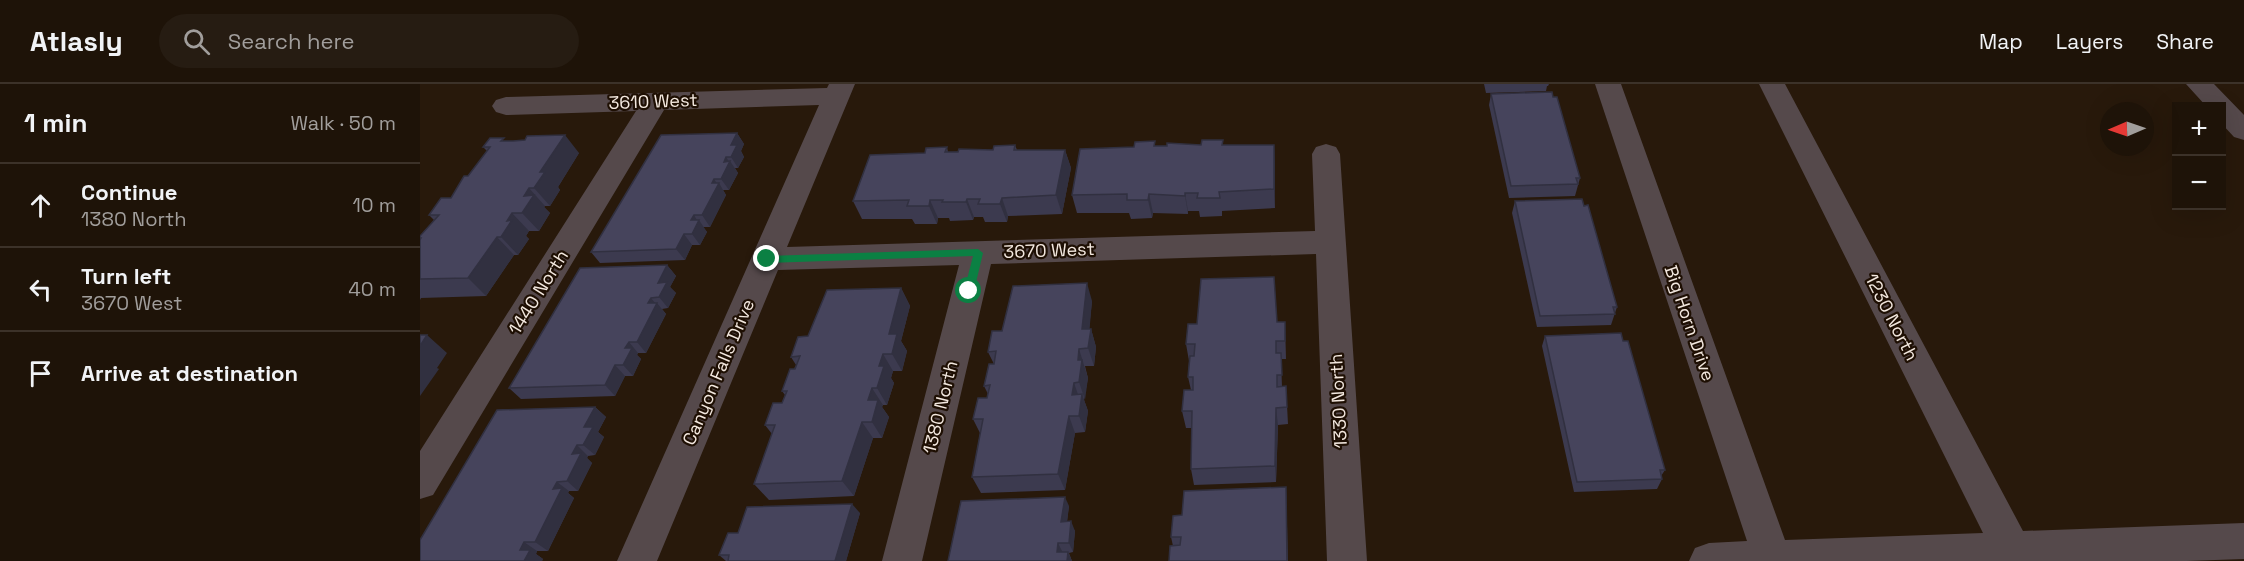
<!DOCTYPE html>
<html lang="en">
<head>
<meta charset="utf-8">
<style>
  body { margin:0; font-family:"Space Grotesk",sans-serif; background:#261c12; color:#f1f3f6 }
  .controls { position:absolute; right:18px; top:18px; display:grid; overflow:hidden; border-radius:0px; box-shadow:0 6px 24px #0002 }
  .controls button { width:54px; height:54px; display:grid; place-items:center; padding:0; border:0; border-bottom:2px solid #3c3229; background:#1e1308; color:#f1f3f6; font:30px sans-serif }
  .compass { position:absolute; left:1680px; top:18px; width:54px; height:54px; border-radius:50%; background:#1e1308; box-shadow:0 6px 24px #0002; rotate:268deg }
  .stop { position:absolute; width:18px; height:18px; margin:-14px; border:4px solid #0b8043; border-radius:50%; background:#fff }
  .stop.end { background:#0b8043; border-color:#fff; box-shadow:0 2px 6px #0008 }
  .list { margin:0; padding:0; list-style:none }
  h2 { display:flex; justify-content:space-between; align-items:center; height:78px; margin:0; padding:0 24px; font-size:26px }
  h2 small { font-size:20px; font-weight:400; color:#a19e9c }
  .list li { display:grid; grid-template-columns:39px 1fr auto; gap:18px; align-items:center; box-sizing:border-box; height:84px; padding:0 24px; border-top:2px solid #3c3229 }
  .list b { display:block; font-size:22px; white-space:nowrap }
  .list p { margin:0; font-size:20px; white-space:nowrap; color:#a19e9c }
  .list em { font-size:20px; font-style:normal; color:#a19e9c }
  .icon { flex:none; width:33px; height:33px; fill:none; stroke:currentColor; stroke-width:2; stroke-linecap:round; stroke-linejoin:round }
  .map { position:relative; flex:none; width:1824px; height:477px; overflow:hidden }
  header { display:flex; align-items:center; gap:36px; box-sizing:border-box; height:84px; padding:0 30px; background:#1e1308; border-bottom:2px solid #3c3229 }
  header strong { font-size:28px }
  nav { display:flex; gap:33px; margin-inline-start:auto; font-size:21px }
  .search { width:420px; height:54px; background:#261c12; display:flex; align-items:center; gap:15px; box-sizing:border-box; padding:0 21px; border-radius:33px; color:#a19e9c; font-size:22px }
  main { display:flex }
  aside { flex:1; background:#1e1308 }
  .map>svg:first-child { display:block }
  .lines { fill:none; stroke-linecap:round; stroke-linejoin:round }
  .minor { fill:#55494b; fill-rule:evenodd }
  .wall { fill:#3c3a4f }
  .shaded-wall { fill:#313040 }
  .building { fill:#46445c; stroke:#313040; stroke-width:1.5 }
  .route { fill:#0b8043 }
  .labels { text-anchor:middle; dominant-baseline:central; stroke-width:4.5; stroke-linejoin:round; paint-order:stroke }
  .street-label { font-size:18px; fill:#f3e8df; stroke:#1e0f03 }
</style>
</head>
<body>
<header>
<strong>Atlasly</strong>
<div class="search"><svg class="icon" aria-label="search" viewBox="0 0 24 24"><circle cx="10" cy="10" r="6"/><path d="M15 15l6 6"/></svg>Search here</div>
<nav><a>Map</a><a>Layers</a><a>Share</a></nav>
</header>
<main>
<aside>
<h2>1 min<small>Walk · 50 m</small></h2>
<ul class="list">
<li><svg class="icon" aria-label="ahead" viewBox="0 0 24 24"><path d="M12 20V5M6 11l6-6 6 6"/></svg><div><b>Continue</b><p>1380 North</p></div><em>10 m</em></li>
<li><svg class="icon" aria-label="left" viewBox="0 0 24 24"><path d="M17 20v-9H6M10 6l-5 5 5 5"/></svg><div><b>Turn left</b><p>3670 West</p></div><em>40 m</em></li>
<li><svg class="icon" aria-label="arrive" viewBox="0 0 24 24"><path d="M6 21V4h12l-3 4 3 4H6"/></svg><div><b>Arrive at destination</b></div></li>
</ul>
</aside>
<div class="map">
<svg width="1824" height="477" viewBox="0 0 1824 477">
  <rect width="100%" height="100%" fill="#28190b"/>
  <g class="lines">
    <!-- minor -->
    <g class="minor">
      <polygon points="409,0 435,0 367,163 895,147 892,70 896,63 906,60 916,63 920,70 947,477 907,477 896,170 571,180 502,477 462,477 539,181 358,186 237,477 197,477 399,21 244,26 13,411 0,415 0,367 216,27 86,31 76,28 72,22 76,16 86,13 407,4"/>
      <polygon points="1175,0 1201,0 1365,456 1563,449 1339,0 1365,0 1603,447 1824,439 1824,475 1767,477 1269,477 1275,464 1289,459 1327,457"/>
      <polygon points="1766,0 1794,0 1824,31 1824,56 1814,53 1802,40 1802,22 1786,22"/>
    </g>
  </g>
  <!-- wall -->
  <g class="wall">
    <polygon points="1064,0 1129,0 1128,2 1127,2 1126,7 1066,9"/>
    <polygon points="1071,10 1160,94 1155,112 1089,114 1069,21"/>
    <polygon points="317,49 324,60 321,67 324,73 318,84 315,84 318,89 309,106 303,106 306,111 290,143 283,143 287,148 280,161 272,161 265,176 180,179 171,168"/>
    <polygon points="87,57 159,69 138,103 140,106 130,122 125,122 124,123 130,129 119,147 109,147 106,152 109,155 98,171 94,171 66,212 1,214 0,216 0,152 14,136 9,131 31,114 67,67 63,63"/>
    <polygon points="595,61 597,66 645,66 651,84 642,130 588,132 587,138 565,138 563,133 554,133 553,136 530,137 529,134 518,134 517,140 495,140 492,135 442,135 433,117 505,69 527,63 528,68 573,66"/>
    <polygon points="781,61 854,61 855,124 802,127 802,132 780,133 779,127 768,127 768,130 733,129 732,134 711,135 709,129 657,129 652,111 736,62"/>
    <polygon points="1095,117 1197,223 1191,241 1117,243 1092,129"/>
    <polygon points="247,181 256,192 250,203 256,209 248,224 242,225 246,230 226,269 218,269 217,271 221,275 213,292 205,292 195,312 101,315 89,304"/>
    <polygon points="481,204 490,222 481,257 487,267 482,287 473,287 471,294 474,299 467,321 463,321 462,323 469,333 462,354 453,354 434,412 349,416 334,400 352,350 345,341 362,319 365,311 362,307 376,281 371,273 388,252"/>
    <polygon points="672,217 669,245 671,245 676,263 674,282 665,282 668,294 664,316 668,327 665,348 655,349 645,406 561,409 552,393 560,349 553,335 567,314 568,310 564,302 574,280 568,268 582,247"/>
    <polygon points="857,238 865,238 866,275 861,275 862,303 866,302 868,340 858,341 856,398 774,401 771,385 772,344 766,344 762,327 771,306 768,293 769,277 766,260"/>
    <polygon points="1125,252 1245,386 1241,392 1242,395 1237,405 1154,408 1122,262"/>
    <polygon points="175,323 186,333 178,348 184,353 175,371 168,372 167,374 172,379 158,407 149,407 148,409 154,414 128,467 117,467 116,470 123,475 122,477 0,477"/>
    <polygon points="866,403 868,477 753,462 751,453 762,431"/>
    <polygon points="649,422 647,437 655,447 653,468 649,469 652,477 528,477"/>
    <polygon points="440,429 426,477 306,477 299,471 318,449"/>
  </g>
  <!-- shaded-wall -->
  <g class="shaded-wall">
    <polygon points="317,49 324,60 321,67 324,73 318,84 311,73 311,61"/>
    <polygon points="145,51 159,69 138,103 140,106 130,122 114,104 120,88"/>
    <polygon points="854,61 855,79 855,124 854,105"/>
    <polygon points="645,66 651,84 642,130 636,111"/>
    <polygon points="306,73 310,79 310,77 318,89 309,106 301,95 304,78"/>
    <polygon points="294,95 298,101 299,99 306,111 290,143 282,131 292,99"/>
    <polygon points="109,104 125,122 124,123 130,129 119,147 102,129 104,112"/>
    <polygon points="765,109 768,127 768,130 765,112"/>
    <polygon points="729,110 733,129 732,134 728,116"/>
    <polygon points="582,114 588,132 587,138 580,120"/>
    <polygon points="547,115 554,133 553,136 546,118"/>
    <polygon points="510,116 518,134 517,140 509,122"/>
    <polygon points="92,129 109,147 106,152 109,155 98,171 81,153 87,137"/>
    <polygon points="274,131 278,138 279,136 287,148 280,161 272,150 271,136"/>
    <polygon points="264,150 272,161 265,176 256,165"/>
    <polygon points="77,153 94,171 66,212 48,194"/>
    <polygon points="247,181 256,192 250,203 256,209 248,224 239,213 238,199"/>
    <polygon points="667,199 672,217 668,263 662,245"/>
    <polygon points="481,204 490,222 481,257 487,267 482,287 472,270 469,250"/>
    <polygon points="231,214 236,220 237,219 246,230 226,269 217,258 228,219"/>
    <polygon points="671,245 676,263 674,282 668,264"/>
    <polygon points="7,251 27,269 17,284 19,285 0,312 0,262"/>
    <polygon points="209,258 218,269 217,271 221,275 213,292 203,281 205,264"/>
    <polygon points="659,265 668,294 665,316 659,298 658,276"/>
    <polygon points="463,270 473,287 471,294 474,299 467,321 457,304 459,282"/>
    <polygon points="195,281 205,292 195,312 185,301"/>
    <polygon points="654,299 660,316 652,311"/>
    <polygon points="452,304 463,321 462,323 469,333 462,354 452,338 448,316"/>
    <polygon points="662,310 668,327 665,348 659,332"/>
    <polygon points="175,323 186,333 178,348 184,353 175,371 163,361 164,343"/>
    <polygon points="856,324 858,341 856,398 855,382"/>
    <polygon points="649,332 655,349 645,406 638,390"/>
    <polygon points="442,338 453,354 434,412 422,397"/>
    <polygon points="157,361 168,372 167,374 172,379 158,407 147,397 152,370"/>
    <polygon points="137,398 149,407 148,409 154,414 128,467 115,458 133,405"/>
    <polygon points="645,413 649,422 646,447 641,438"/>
    <polygon points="432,420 440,429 426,477 415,477"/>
    <polygon points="651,437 655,447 653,468 649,459"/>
    <polygon points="104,458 117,467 116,470 123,475 122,477 104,477 100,466"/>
    <polygon points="638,459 643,469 637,468"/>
    <polygon points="648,468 652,477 647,477"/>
  </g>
  <!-- building -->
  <g class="building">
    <polygon points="1132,8 1133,13 1137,13 1160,94 1156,94 1158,100 1091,102 1071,10"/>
    <polygon points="317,49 311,61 317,61 311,73 306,73 304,78 310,77 301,95 294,95 292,99 299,99 282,131 274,131 271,136 279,136 272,150 264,150 256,165 171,168 241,51"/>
    <polygon points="145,51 120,88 125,88 114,104 109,104 104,112 114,111 102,129 92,129 87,137 92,136 81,153 77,153 48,194 0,195 0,156 1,154 0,154 0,152 19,131 9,131 21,114 31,114 44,92 48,92 70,63 63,63 70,54 84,54 81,57 93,57 105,56 107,52"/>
    <polygon points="782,56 803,56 802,61 854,61 854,105 799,108 800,114 777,114 778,109 765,109 765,112 729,110 728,116 707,116 707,110 652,111 660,65 714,63 715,58 735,57 734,62 747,62 747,59 781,61"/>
    <polygon points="595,61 594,66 645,66 636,111 582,114 580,120 558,120 560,115 547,115 546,118 522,118 523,116 510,116 509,122 487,122 489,116 433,117 450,71 505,69 506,64 527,63 525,68 538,68 539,65 573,66 574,62"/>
    <polygon points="1162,115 1164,122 1168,121 1197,223 1193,223 1195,230 1120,232 1095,117"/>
    <polygon points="247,181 238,199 247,198 239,213 231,214 228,219 237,219 217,258 209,258 205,264 212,264 203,281 195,281 185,301 89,304 160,184"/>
    <polygon points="854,193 857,238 865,238 865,257 856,257 856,269 861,269 862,291 857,291 857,303 866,302 867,323 856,324 855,382 771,385 772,327 762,327 764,306 773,306 773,293 768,293 770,272 774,272 775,260 766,260 768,240 777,240 781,195"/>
    <polygon points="667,199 662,245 671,245 668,264 659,265 658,276 662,276 659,298 654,299 652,311 662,310 659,332 649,332 638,390 552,393 563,335 553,335 558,314 567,314 570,301 564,302 569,280 574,280 576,267 568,268 572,247 582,247 593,202"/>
    <polygon points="481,204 469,250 477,250 472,270 463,270 459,282 464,282 457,304 452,304 448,316 458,316 452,338 442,338 422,397 334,400 355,341 345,341 353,319 362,319 367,307 362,307 370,285 375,285 380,272 371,273 378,253 388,252 407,206"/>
    <polygon points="1201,249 1203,257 1208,257 1245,386 1240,386 1242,395 1157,398 1125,252"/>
    <polygon points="0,251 7,251 0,262"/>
    <polygon points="175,323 164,343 173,343 163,361 157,361 152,370 161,369 147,397 137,398 133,405 142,404 115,458 104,458 100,466 110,466 104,477 0,477 0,456 77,326"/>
    <polygon points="866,403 867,477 749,477 750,462 760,461 761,453 751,453 753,432 762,431 764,407"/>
    <polygon points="645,413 641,438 651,437 649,459 638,459 637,468 648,468 647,477 528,477 541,417"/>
    <polygon points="432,420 415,477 308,477 309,471 299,471 308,449 318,449 327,423"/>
  </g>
  <!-- route -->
  <polygon class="route" points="558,165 563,169 554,207 549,210 544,207 553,172 347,179 342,175 347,172"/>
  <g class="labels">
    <!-- street labels -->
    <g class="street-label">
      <text transform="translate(233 17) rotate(-2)">3610 West</text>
      <text transform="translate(629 166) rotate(-2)">3670 West</text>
      <text transform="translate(118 208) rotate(-58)">1440 North</text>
      <text transform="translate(1472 233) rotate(63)">1230 North</text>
      <text transform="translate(1270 239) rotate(71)">Big Horn Drive</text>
      <text transform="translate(298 288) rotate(-67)">Canyon Falls Drive</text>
      <text transform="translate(918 317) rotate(-93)">1330 North</text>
      <text transform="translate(520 323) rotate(-76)">1380 North</text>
    </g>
  </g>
</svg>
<div class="controls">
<button>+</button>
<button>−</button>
</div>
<svg class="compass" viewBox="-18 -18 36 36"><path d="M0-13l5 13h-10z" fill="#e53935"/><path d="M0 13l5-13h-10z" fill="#a19e9c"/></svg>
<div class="stop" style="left:549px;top:207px"></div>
<div class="stop end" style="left:347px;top:175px"></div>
</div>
</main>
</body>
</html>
